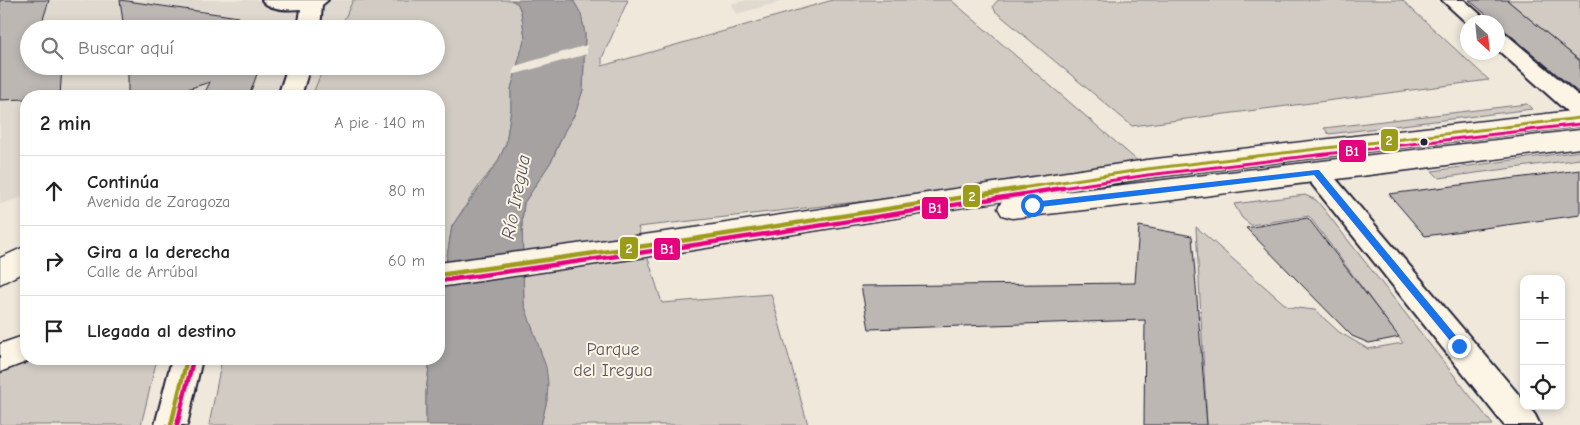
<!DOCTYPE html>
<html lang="es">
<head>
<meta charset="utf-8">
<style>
  body { margin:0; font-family:"Comic Neue",sans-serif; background:#f6f6f6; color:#222 }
  .controls { position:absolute; right:15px; bottom:15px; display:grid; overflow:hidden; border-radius:10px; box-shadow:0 2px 8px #0003 }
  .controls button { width:45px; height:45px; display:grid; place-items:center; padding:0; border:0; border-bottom:1px solid #e0e0e0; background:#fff; color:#222; font:25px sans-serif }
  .compass { position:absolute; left:1460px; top:15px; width:45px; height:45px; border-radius:50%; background:#fff; box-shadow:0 2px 8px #0003; rotate:153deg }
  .stop { position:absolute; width:15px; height:15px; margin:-11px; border:4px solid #1a73e8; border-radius:50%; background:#fff }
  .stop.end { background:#1a73e8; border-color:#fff; box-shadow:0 1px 5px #0008 }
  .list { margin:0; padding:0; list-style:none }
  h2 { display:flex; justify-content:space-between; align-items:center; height:65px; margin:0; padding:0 20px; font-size:21px }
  h2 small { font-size:16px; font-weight:400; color:#767676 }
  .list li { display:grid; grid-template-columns:32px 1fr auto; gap:15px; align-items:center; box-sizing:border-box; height:70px; padding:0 20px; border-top:1px solid #e0e0e0 }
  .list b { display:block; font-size:19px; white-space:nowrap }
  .list p { margin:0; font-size:16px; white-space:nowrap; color:#767676 }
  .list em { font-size:16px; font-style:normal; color:#767676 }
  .icon { flex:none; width:28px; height:28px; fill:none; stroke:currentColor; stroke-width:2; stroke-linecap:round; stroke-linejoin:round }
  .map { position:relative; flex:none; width:1580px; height:425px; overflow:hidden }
  .search { position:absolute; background:#fff; box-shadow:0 2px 8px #0003; left:20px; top:20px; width:425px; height:55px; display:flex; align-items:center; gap:12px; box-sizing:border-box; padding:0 18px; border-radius:28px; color:#767676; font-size:19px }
  .panel { position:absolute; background:#fff; box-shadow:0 2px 8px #0003; left:20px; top:90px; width:425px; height:275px; border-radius:20px }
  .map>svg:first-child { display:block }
  .built { fill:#e0d9cf }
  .green { fill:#d1cbc3; stroke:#7a767f }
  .water { fill:#a6a2a2; stroke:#716f79 }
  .pier { fill:#efe8db }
  .building { fill:#bcb7b3; stroke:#22223b }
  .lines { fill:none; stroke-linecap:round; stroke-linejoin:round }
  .minor-casing { stroke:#22223b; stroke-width:4 }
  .major-casing { stroke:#22223b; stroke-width:3 }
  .minor { fill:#fcf5e5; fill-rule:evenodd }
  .major { fill:#fcf5e5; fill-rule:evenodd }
  .bus-1-far1-casing { stroke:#fcf5e5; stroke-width:6 }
  .bus-1-casing { stroke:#fcf5e5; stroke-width:8 }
  .bus-2-far1-casing { stroke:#fcf5e5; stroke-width:6 }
  .bus-2-casing { stroke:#fcf5e5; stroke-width:8 }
  .bus-1-far1 { stroke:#9c9c1b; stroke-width:3 }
  .bus-1 { stroke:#9c9c1b; stroke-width:4.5 }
  .bus-2-far1 { stroke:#e5007d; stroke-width:3 }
  .bus-2 { stroke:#e5007d; stroke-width:4.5 }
  .route { fill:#1a73e8 }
  .bus-dot { fill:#22223b; stroke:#fcf5e5; stroke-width:2 }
  .labels { text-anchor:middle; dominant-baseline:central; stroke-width:4; stroke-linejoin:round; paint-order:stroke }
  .park-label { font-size:18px; fill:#575564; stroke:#fcf5e5 }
  .water-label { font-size:19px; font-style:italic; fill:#575564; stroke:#fcf5e5 }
  .line-badge { stroke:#fcf5e5; stroke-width:2 }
  .badge-label { font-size:14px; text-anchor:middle; font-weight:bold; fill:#fff }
</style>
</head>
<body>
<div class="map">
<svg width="1580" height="425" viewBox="0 0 1580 425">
  <rect width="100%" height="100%" fill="#efe8db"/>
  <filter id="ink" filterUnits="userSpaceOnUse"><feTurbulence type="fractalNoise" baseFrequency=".02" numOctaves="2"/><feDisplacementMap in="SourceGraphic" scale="10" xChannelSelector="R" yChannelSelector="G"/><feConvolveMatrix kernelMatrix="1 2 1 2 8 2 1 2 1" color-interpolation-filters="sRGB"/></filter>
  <g filter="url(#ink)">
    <!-- built -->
    <g class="built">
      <polygon points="0,0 362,0 349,29 29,29 29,66 328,66 312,96 26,96 26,196 0,204"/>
      <polygon points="747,0 787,0 736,14 731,4"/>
    </g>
    <!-- green -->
    <g class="green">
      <polygon points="353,0 511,0 518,4 521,12 525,37 511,89 511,109 506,144 497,163 480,184 452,226 439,305 439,96 312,96 324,66 436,66 436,29 340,29"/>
      <polygon points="573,0 628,0 602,58 602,66 833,0 951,0 1147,169 638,227 662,303 771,294 808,425 541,425 547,400 534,335 524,304 522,222 524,203 552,160 565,130 575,114 583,90 585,34 581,14"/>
      <polygon points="998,0 1402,0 1489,80 1132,126 995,11 993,6"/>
      <polygon points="1507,0 1580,0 1580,59 1578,59"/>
      <polygon points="1527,104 1532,109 1329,134 1324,128"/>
      <polygon points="1580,151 1580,159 1439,178 1432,171"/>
      <polygon points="1305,195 1316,200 1322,207 1493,425 1207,425 1196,227 1288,307 1315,310 1339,332 1368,349 1403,343 1309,216 1251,225 1242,218 1234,204"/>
      <polygon points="38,359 157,359 141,425 0,425 0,368"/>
      <polygon points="222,359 430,359 426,392 426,425 209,425"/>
    </g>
    <!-- water -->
    <polygon class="water" points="511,0 573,0 581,14 585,34 583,90 575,114 565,130 552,160 524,203 522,222 524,304 546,367 548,383 547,400 541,425 426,425 426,392 430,359 439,359 439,305 452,226 497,163 506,144 511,109 511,89 525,37 521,12 518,4"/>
    <!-- pier -->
    <polygon class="pier" points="587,45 587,54 512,75 515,66"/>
    <!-- building -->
    <g class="building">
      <polygon points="0,0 49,0 40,29 29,29 29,66 62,66 60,96 26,96 26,99 0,100"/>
      <polygon points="120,0 239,17 239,29 124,29"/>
      <polygon points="1469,0 1507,0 1580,61 1580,94"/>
      <polygon points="128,66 260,66 249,96 203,96 210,82 165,96 128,96"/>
      <polygon points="1580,170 1580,215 1425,236 1389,194"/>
      <polygon points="1308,218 1399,337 1369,343 1352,336 1246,228"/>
      <polygon points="1139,226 1192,236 1207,425 1144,425 1145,320 869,329 861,286 1135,283"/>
    </g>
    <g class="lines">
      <defs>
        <g id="minor">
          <path d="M 262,0 L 328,0 L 322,5 L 320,29 L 298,29 L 301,9 C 289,10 269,10 262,0 Z"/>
          <polygon points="1442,0 1464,0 1489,22 1468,24"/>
          <polygon points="1498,32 1506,34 1580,97 1580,118 1572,116 1498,50"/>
          <polygon points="288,66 310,66 301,96 278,96"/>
          <polygon points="1316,163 1325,166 1524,401 1524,406 1528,406 1535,415 1540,425 1504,425 1307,178 1303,172 1307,166"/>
          <polygon points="172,359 202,359 187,425 155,425"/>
        </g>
        <g id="major">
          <polygon points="1580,110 1580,126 1147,178 1048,194 1580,130 1580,148 1173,200 1012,218 1002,215 998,208 1002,201 687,251 439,287 439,263 687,229 1147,160"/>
          <polygon points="26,246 26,271 0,284 0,258"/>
          <polygon points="26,335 26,359 34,359 0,372 0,344"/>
        </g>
      </defs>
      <!-- minor casing -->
      <use href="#minor" class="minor-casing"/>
      <!-- major casing -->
      <use href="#major" class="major-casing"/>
      <!-- minor -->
      <use href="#minor" class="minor"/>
      <!-- major -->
      <use href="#major" class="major"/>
      <defs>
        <polyline id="bus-1-far1" points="1015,189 1147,169 1580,118"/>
        <g id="bus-1">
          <polyline points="439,275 687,240 1023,188"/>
          <polyline points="171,425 187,359"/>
        </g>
        <polyline id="bus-2-far1" points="1055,189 1148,175 1580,124"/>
        <g id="bus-2">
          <polyline points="440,281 688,246 1063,188"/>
          <polyline points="177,425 193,360"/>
        </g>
      </defs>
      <!-- bus-1-far1 casing -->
      <use href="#bus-1-far1" class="bus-1-far1-casing"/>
      <!-- bus-1 casing -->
      <use href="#bus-1" class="bus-1-casing"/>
      <!-- bus-2-far1 casing -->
      <use href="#bus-2-far1" class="bus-2-far1-casing"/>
      <!-- bus-2 casing -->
      <use href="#bus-2" class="bus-2-casing"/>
      <!-- bus-1-far1 -->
      <use href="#bus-1-far1" class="bus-1-far1"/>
      <!-- bus-1 -->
      <use href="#bus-1" class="bus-1"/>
      <!-- bus-2-far1 -->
      <use href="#bus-2-far1" class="bus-2-far1"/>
      <!-- bus-2 -->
      <use href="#bus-2" class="bus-2"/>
    </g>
  </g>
  <!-- route -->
  <polygon class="route" points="1316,170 1319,170 1462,343 1462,348 1456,348 1314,175 1032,208 1028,205 1032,202"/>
  <!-- markers -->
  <circle class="bus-dot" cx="1424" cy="142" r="4.5"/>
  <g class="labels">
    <!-- park labels -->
    <g class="park-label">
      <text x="613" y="349">Parque<tspan x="613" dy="21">del Iregua</tspan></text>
    </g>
    <!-- water labels -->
    <g class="water-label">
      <text transform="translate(516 197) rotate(-79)">Río Iregua</text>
    </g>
  </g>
  <g class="line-badge">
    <rect x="1380" y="128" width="19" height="24" rx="5" fill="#9c9c1b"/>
    <rect x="1338" y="139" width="29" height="24" rx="5" fill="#e5007d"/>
    <rect x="962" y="184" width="19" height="24" rx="5" fill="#9c9c1b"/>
    <rect x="921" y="196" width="28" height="24" rx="5" fill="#e5007d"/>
    <rect x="619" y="236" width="20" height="24" rx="5" fill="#9c9c1b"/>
    <rect x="653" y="237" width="28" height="24" rx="5" fill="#e5007d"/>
  </g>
  <g class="badge-label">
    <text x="1389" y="145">2</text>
    <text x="1352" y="156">B1</text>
    <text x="972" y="201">2</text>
    <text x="935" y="213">B1</text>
    <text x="629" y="253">2</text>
    <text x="667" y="254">B1</text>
  </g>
</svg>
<div class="controls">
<button>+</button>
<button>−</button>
<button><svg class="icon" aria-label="locate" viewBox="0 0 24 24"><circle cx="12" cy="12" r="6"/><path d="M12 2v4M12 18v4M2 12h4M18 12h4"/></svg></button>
</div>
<svg class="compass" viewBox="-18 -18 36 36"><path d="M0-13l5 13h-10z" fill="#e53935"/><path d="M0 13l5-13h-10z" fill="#767676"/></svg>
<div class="stop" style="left:1032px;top:205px"></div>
<div class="stop end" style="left:1459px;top:346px"></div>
<div class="search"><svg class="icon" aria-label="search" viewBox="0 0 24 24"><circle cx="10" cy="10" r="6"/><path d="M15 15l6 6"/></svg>Buscar aquí</div>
<section class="panel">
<h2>2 min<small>A pie · 140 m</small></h2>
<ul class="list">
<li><svg class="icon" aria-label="ahead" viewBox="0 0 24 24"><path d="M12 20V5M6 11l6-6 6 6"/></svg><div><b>Continúa</b><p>Avenida de Zaragoza</p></div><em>80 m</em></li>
<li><svg class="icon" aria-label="right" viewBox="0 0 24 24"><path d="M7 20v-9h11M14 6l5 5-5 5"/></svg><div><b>Gira a la derecha</b><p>Calle de Arrúbal</p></div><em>60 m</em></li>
<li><svg class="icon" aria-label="arrive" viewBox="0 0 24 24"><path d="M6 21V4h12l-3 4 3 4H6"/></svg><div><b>Llegada al destino</b></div></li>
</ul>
</section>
</div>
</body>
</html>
